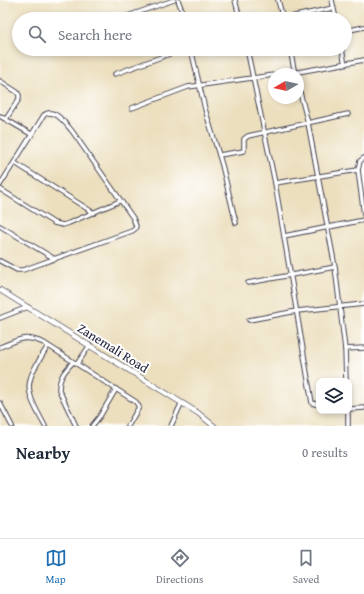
<!DOCTYPE html>
<html lang="en">
<head>
<meta charset="utf-8">
<style>
  body { margin:0; font-family:"Gentium Book Plus",serif; background:#f2f2f3; color:#1f2937 }
  .controls { position:absolute; right:12px; bottom:12px; display:grid; overflow:hidden; border-radius:8px; box-shadow:0 2px 6px #0003 }
  .controls button { width:36px; height:36px; display:grid; place-items:center; padding:0; border:0; border-bottom:1px solid #e0e1e3; background:#fff; color:#1f2937; font:20px sans-serif }
  .compass { position:absolute; left:268px; top:68px; width:36px; height:36px; border-radius:50%; background:#fff; box-shadow:0 2px 6px #0003; rotate:261deg }
  .list { margin:0; padding:0; list-style:none }
  h2 { display:flex; justify-content:space-between; align-items:center; height:52px; margin:0; padding:0 16px; font-size:17px }
  h2 small { font-size:13px; font-weight:400; color:#747a83 }
  .icon { flex:none; width:22px; height:22px; fill:none; stroke:currentColor; stroke-width:2; stroke-linecap:round; stroke-linejoin:round }
  .map { position:relative; flex:none; width:364px; height:426px; overflow:hidden }
  .search { position:absolute; background:#fff; box-shadow:0 2px 6px #0003; left:12px; right:12px; top:12px; height:44px; display:flex; align-items:center; gap:10px; box-sizing:border-box; padding:0 14px; border-radius:22px; color:#747a83; font-size:15px }
  .sheet { height:112px; background:#fff }
  nav { display:flex; justify-content:space-around; align-items:center; box-sizing:border-box; height:56px; border-top:1px solid #e0e1e3; background:#fff; font-size:11px; color:#747a83 }
  nav a { display:grid; justify-items:center; gap:2px }
  nav .on { color:#1f6fb2 }
  .map>svg:first-child { display:block }
  .lines { fill:none; stroke-linecap:round; stroke-linejoin:round }
  .minor-casing { stroke:#403e4f; stroke-width:5.5 }
  .tertiary-casing { stroke:#403e4f; stroke-width:6 }
  .minor { stroke:#fff; stroke-width:3.5 }
  .tertiary { stroke:#fff; stroke-width:4.5 }
  .labels { text-anchor:middle; dominant-baseline:central; stroke-width:4; stroke-linejoin:round; paint-order:stroke }
  .street-label { font-size:13px; fill:#22223b; stroke:#fff }
</style>
</head>
<body>
<div class="map">
<svg width="364" height="426" viewBox="0 0 364 426">
  <rect width="100%" height="100%" fill="#fff"/>
  <filter id="ink" filterUnits="userSpaceOnUse"><feTurbulence type="fractalNoise" baseFrequency=".025" numOctaves="2"/><feDisplacementMap in="SourceGraphic" scale="8" xChannelSelector="R" yChannelSelector="G"/><feConvolveMatrix kernelMatrix="1 2 1 2 8 2 1 2 1" color-interpolation-filters="sRGB"/></filter>
  <filter id="wash" filterUnits="userSpaceOnUse"><feTurbulence type="fractalNoise" baseFrequency=".012" numOctaves="4" result="noise"/><feDisplacementMap in="SourceGraphic" scale="16" xChannelSelector="R" yChannelSelector="G"/><feGaussianBlur stdDeviation="0.9" result="paint"/><feColorMatrix in="noise" values="0 0 0 0 0 0 0 0 0 0 0 0 0 0 0 0 0 1.4 0 .05"/><feComposite in="paint" operator="in"/></filter>
  <g filter="url(#wash)">
    <rect width="100%" height="100%" fill="#ecdfbe"/>
  </g>
  <g filter="url(#ink)">
    <g class="lines">
      <defs>
        <g id="minor">
          <polyline points="178,0 185,19"/>
          <polyline points="235,0 240,19"/>
          <polyline points="278,0 283,19"/>
          <polyline points="332,0 336,19"/>
          <polyline points="119,19 174,0"/>
          <polyline points="281,19 333,8"/>
          <polyline points="345,31 364,27"/>
          <polyline points="191,49 205,109 222,165 236,223"/>
          <polyline points="247,49 275,183 311,397 312,403 319,405"/>
          <polyline points="290,49 295,74"/>
          <polyline points="342,49 345,65"/>
          <polyline points="115,74 183,49"/>
          <polyline points="287,74 364,60"/>
          <polyline points="0,81 17,92 19,95 19,99 6,119"/>
          <polyline points="298,85 308,123 335,267 345,349 346,381"/>
          <polyline points="132,108 188,87 274,75"/>
          <polyline points="0,116 31,134"/>
          <polyline points="219,155 244,151 244,139 248,136 348,114"/>
          <polyline points="364,158 360,161 358,170 364,215"/>
          <polyline points="15,163 94,213"/>
          <polyline points="275,183 358,170"/>
          <path d="M 0,185 L 44,115 C 54,107 66,124 72,131 L 133,218 L 136,226 L 135,229 L 132,231 L 23,270 L 17,270 L 0,261"/>
          <polyline points="0,189 54,223 63,225 69,223 120,201"/>
          <polyline points="0,226 55,259"/>
          <polyline points="284,236 364,220"/>
          <polyline points="248,283 335,267"/>
          <polyline points="0,318 28,307"/>
          <polyline points="249,320 297,311 364,304"/>
          <path d="M 0,347 C 19,340 24,334 44,343 L 136,402 L 139,407 L 128,426"/>
          <polyline points="345,349 364,348"/>
          <path d="M 73,362 C 65,371 59,377 59,390 L 76,426"/>
          <polyline points="77,364 90,345"/>
          <polyline points="0,403 12,426"/>
          <polyline points="349,409 364,408"/>
          <polyline points="348,411 348,426"/>
          <path d="M 45,426 C 23,386 24,384 48,346"/>
          <polyline points="92,426 100,416 116,389"/>
          <polyline points="171,426 181,404"/>
        </g>
        <polyline id="tertiary" points="0,290 198,413 214,426"/>
      </defs>
      <!-- minor casing -->
      <use href="#minor" class="minor-casing"/>
      <!-- tertiary casing -->
      <use href="#tertiary" class="tertiary-casing"/>
      <!-- minor -->
      <use href="#minor" class="minor"/>
      <!-- tertiary -->
      <use href="#tertiary" class="tertiary"/>
    </g>
  </g>
  <g class="labels">
    <!-- street labels -->
    <g class="street-label">
      <text transform="translate(113 348) rotate(32)">Zanemali Road</text>
    </g>
  </g>
</svg>
<div class="controls">
<button><svg class="icon" aria-label="layers" viewBox="0 0 24 24"><path d="M12 4l9 5-9 5-9-5zM3 14l9 5 9-5"/></svg></button>
</div>
<svg class="compass" viewBox="-18 -18 36 36"><path d="M0-13l5 13h-10z" fill="#e53935"/><path d="M0 13l5-13h-10z" fill="#747a83"/></svg>
<div class="search"><svg class="icon" aria-label="search" viewBox="0 0 24 24"><circle cx="10" cy="10" r="6"/><path d="M15 15l6 6"/></svg>Search here</div>
</div>
<section class="sheet">
<h2>Nearby<small>0 results</small></h2>
<ul class="list">
</ul>
</section>
<nav>
<a class="on"><svg class="icon" aria-label="map" viewBox="0 0 24 24"><path d="M3 6l6-2 6 2 6-2v14l-6 2-6-2-6 2zM9 4v14M15 6v14"/></svg>Map</a>
<a><svg class="icon" aria-label="directions" viewBox="0 0 24 24"><path d="M12 3l9 9-9 9-9-9zM9 14v-3h6M13 9l2 2-2 2"/></svg>Directions</a>
<a><svg class="icon" aria-label="saved" viewBox="0 0 24 24"><path d="M7 4h10v16l-5-4-5 4z"/></svg>Saved</a>
</nav>
</body>
</html>
